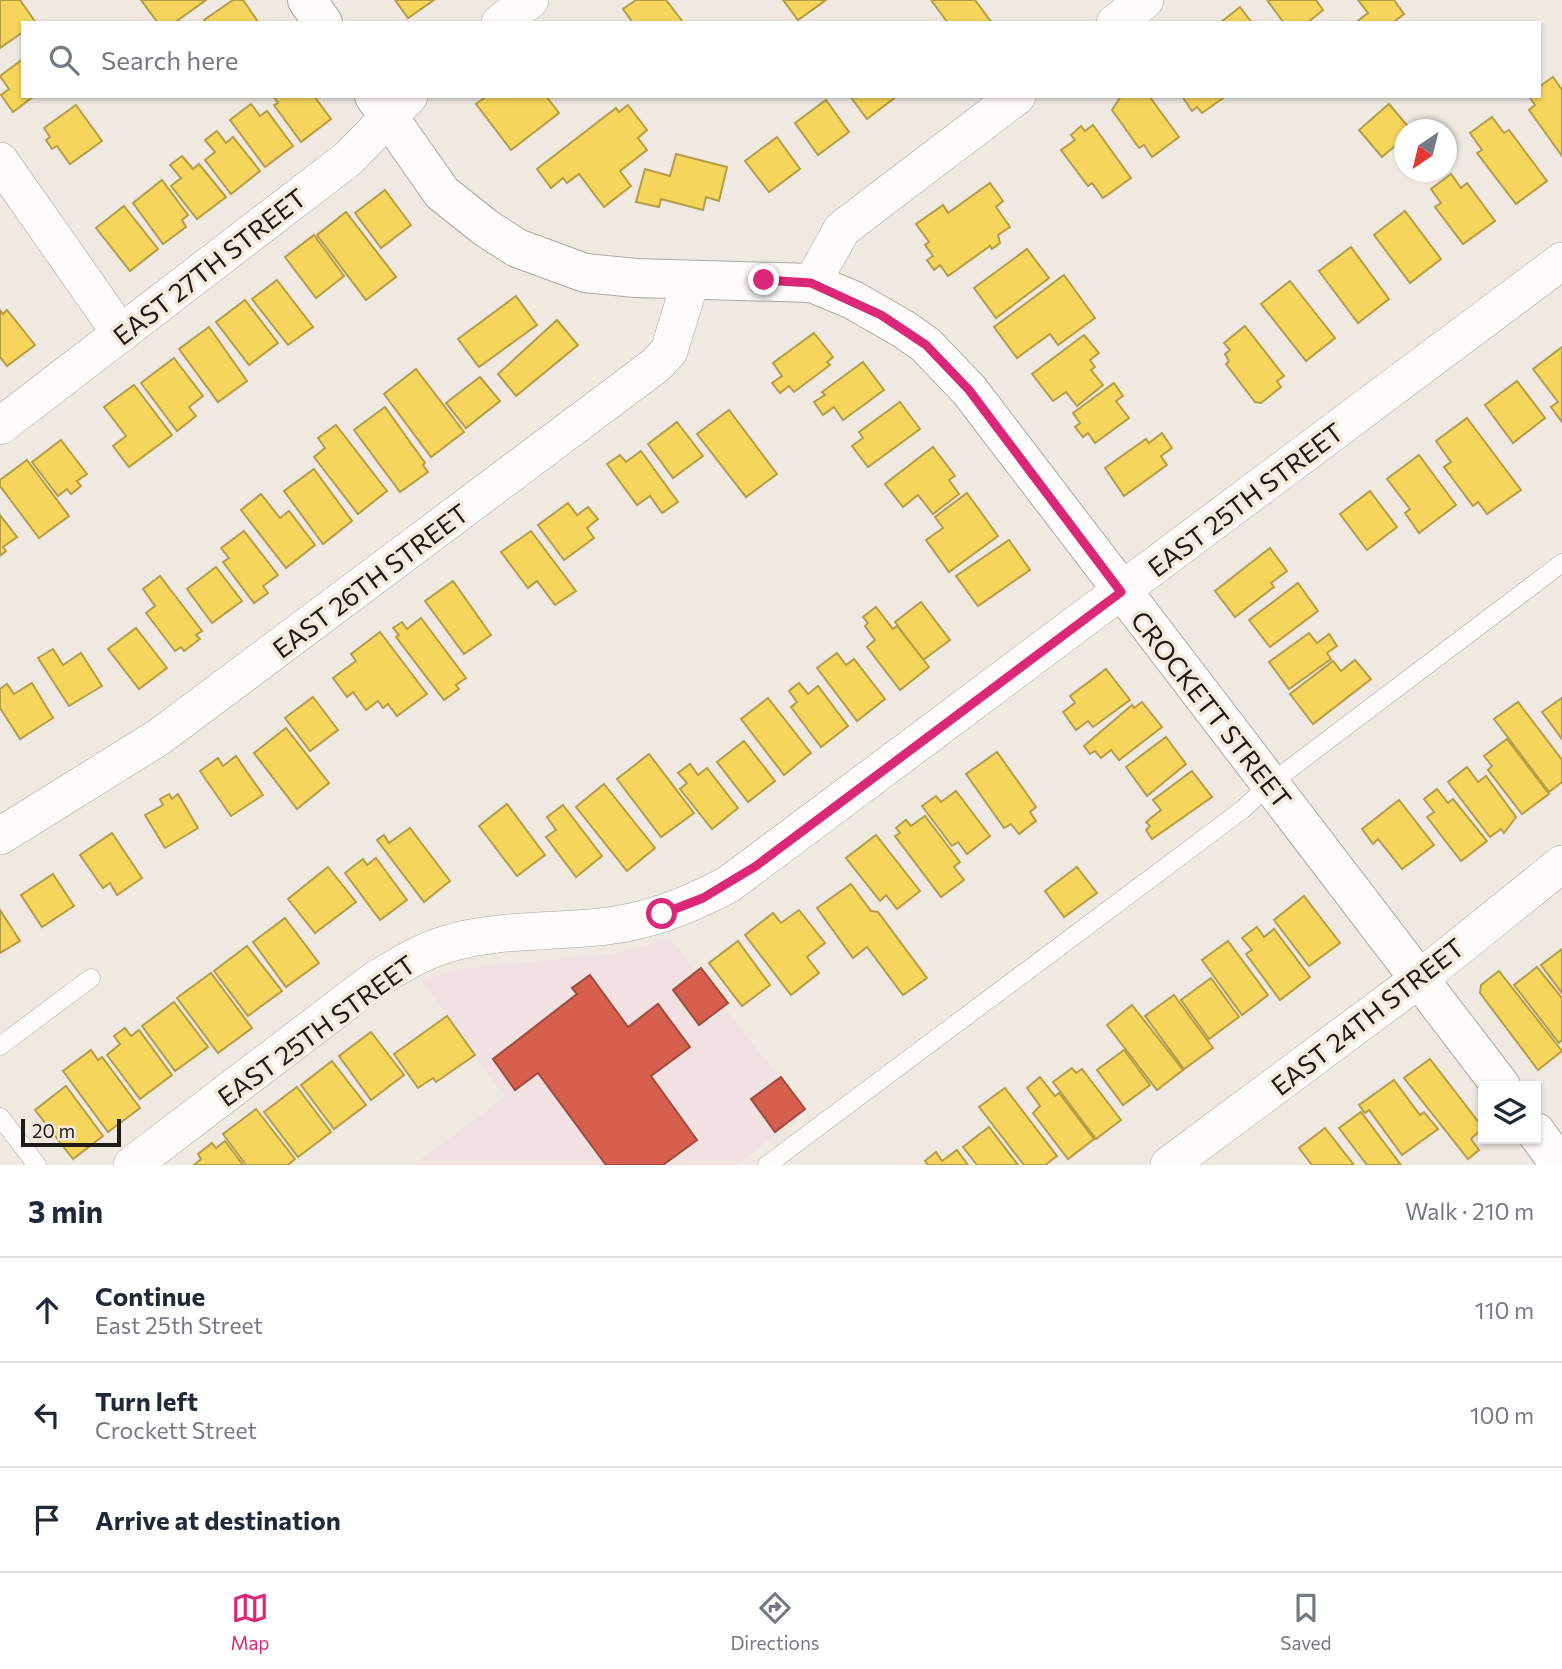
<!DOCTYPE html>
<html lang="en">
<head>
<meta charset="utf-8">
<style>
  body { margin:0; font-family:Commissioner,sans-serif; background:#f6f6f7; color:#1f2937 }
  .controls { position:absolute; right:21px; bottom:21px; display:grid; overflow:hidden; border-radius:0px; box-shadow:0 2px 5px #0004 }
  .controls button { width:63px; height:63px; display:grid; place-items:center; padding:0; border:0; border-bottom:2px solid #e0e1e3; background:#fff; color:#1f2937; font:35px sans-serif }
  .compass { position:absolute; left:1394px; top:119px; width:63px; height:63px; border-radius:50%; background:#fff; box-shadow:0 2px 5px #0004; rotate:215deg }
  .scale { position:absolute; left:21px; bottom:18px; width:100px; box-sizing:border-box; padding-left:7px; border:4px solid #1e1a16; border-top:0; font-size:19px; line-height:24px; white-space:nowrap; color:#1e1a16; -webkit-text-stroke:5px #f4e9dd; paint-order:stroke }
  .stop { position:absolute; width:21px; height:21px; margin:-16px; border:5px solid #db2777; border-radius:50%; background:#fff }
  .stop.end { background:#db2777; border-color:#fff; box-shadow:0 2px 7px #0008 }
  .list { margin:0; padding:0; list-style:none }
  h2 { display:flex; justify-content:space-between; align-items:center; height:91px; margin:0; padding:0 28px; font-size:30px }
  h2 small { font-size:23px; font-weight:400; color:#747a83 }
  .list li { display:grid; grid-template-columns:46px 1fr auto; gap:21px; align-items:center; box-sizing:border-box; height:105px; padding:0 28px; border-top:2px solid #e0e1e3 }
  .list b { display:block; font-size:26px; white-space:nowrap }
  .list p { margin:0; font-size:23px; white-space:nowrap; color:#747a83 }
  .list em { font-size:23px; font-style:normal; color:#747a83 }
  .icon { flex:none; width:38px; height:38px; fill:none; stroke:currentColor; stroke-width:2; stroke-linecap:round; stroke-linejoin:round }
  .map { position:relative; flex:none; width:1562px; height:1165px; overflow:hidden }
  .search { position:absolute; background:#fff; box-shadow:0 2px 5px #0004; left:21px; right:21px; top:21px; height:77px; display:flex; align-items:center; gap:18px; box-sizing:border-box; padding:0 24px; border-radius:0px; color:#747a83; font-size:26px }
  .sheet { height:406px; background:#fff }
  nav { display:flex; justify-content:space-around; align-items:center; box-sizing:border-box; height:98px; border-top:2px solid #e0e1e3; background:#fff; font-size:19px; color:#747a83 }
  nav a { display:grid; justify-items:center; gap:4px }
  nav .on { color:#db2777 }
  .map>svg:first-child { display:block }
  .commercial { fill:#f1e1e3 }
  .homes { fill:#f6d55c; stroke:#b59d47; stroke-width:2 }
  .shops { fill:#d6604d; stroke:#9f4b3c; stroke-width:2 }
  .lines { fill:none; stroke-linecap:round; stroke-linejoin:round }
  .service-casing { stroke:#aca8a3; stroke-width:19 }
  .minor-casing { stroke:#aca8a3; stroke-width:38 }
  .tertiary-casing { stroke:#aca8a3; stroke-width:40 }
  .service { stroke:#fdfcfb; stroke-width:18 }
  .minor { stroke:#fdfcfb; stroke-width:37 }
  .tertiary { stroke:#fdfcfb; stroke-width:38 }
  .route { stroke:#db2777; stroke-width:9 }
  .labels { text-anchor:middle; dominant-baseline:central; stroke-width:7; stroke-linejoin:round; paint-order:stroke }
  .street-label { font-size:26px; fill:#1e1a16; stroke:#f4e9dd }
</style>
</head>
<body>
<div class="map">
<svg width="1562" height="1165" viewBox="0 0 1562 1165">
  <rect width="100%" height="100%" fill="#efe9e2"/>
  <!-- commercial -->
  <polygon class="commercial" points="670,938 806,1112 736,1165 413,1165 505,1097 422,981 458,969 619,953"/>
  <!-- homes -->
  <g class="homes">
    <polygon points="0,0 20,0 36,23 23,23 23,32 0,48"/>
    <polygon points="141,0 206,0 174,23 158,23"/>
    <polygon points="233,0 243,0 259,23 206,23 204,20"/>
    <polygon points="395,0 434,0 408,18"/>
    <polygon points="636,0 666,0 683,22 633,23 623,9"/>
    <polygon points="783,0 826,0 798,20"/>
    <polygon points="931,0 975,0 992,23 948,23"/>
    <polygon points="1267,0 1316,0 1323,10 1307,23 1284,23"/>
    <polygon points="1358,0 1394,0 1404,14 1392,23 1355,23 1368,13"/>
    <polygon points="1240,7 1252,23 1220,23"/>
    <polygon points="23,59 23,96 34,96 13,112 1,95 9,89 0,76"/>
    <polygon points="1553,77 1562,90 1562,156 1529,110 1535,105 1529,96 1539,96 1539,87"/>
    <polygon points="273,96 314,96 331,119 301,142 274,105 278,103"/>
    <polygon points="487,96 546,96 559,113 511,150 476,104"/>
    <polygon points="850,96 897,96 867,119"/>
    <polygon points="1121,96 1149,96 1179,137 1152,157 1144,145 1139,148 1112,110"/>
    <polygon points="1182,96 1226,96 1202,113 1197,107 1192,111"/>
    <polygon points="826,100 849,132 818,155 795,123"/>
    <polygon points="251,104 260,116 267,111 293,146 265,167 230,120"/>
    <polygon points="1389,104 1411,130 1404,130 1404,138 1382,157 1359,130"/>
    <polygon points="76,105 102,141 70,164 57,146 52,149 46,140 50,137 44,128"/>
    <polygon points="628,105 647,130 638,138 647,150 620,171 631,186 604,207 579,174 567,183 563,178 551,188 537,169 616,108 619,112"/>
    <polygon points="1492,117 1504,133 1509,130 1547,181 1516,204 1477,153 1482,150 1470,133"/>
    <polygon points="1093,125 1131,178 1103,198 1092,183 1088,186 1061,150 1075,140 1071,135 1081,126 1085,131"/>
    <polygon points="217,131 226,143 233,137 260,171 231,194 205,160 215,152 205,140"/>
    <polygon points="777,137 800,169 769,192 745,161"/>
    <polygon points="676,154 727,167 719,201 706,197 703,210 661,199 659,207 636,202 645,169 670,176"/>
    <polygon points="182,156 193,169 199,164 226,197 197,219 171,186 181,178 170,165"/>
    <polygon points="1451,174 1461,188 1467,183 1495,221 1463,244 1435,207 1441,203 1431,189"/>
    <polygon points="162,180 188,215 182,220 186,227 163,244 133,203"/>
    <polygon points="990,183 1003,201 996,207 1010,227 998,235 1000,243 992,249 990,246 948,276 940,265 934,270 927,260 933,256 925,245 929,242 916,224 943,205 948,213"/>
    <polygon points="385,190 411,225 381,248 355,213"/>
    <polygon points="124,206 158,249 130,271 96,228"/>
    <polygon points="1405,211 1441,259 1410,283 1374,235"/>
    <polygon points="346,212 396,277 366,300 317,235"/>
    <polygon points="314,235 344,276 316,298 285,257"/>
    <polygon points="1351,247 1389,299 1358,323 1319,271"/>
    <polygon points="1027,249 1049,278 996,318 974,288"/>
    <polygon points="1064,275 1095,318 1058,345 1050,334 1017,358 994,327"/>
    <polygon points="277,280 313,327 288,345 252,299"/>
    <polygon points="1290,281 1335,338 1306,361 1261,304"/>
    <polygon points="516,296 537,325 479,367 458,339"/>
    <polygon points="245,300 278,343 249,365 216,322"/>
    <polygon points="0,310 3,314 7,310 35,345 7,366 0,357"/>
    <polygon points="557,320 578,345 516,396 498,374"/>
    <polygon points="1245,326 1284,376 1277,381 1281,387 1261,403 1255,402 1226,364 1229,361 1225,354 1230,350 1224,343"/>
    <polygon points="209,327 247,381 218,402 179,349"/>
    <polygon points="814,333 833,357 827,362 830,365 794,392 789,386 780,393 772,383 782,376 773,363"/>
    <polygon points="1084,335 1099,353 1090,360 1095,367 1091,370 1103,385 1077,406 1066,392 1053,401 1032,374"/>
    <polygon points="1562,347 1562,422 1551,407 1558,402 1533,369"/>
    <polygon points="174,358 203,396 189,407 196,416 177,431 141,383"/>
    <polygon points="863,362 884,390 843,420 834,407 823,415 814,402 825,395 822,392"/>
    <polygon points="416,369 464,432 431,457 384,394"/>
    <polygon points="480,377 500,401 466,428 446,403"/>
    <polygon points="1517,381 1545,418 1513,443 1485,405"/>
    <polygon points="1114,383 1123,396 1116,401 1129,418 1095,443 1088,433 1083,437 1075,427 1080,423 1073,413"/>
    <polygon points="134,385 172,435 129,467 113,446 126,436 104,407"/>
    <polygon points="900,402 920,429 868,467 852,446 863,438 859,432"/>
    <polygon points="385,407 425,463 423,465 428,472 400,492 354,430"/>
    <polygon points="729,410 777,474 746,497 697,434"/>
    <polygon points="1467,418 1521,490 1487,514 1478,502 1473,506 1444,467 1451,462 1436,441"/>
    <polygon points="677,422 703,456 673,478 648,444"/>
    <polygon points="336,425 387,491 358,514 314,457 325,448 318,438"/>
    <polygon points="1162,433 1172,448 1161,456 1167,465 1124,496 1105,468 1146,439 1149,443"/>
    <polygon points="61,440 87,474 77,481 81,486 71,494 67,489 58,496 32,462"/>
    <polygon points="933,447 955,476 949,480 959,494 933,514 918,495 903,507 885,484"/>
    <polygon points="641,451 678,502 662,513 650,496 637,505 607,464 620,455 626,462"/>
    <polygon points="1419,455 1456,505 1419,533 1405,513 1410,509 1387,479"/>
    <polygon points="27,460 69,516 39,538 0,486 0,480"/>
    <polygon points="314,469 352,521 323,544 284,491"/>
    <polygon points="1370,491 1397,527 1367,550 1340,514"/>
    <polygon points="967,493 998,536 949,572 926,540 943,528 935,517"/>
    <polygon points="261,494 280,518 289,511 315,545 286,568 241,510"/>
    <polygon points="568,503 577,515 588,507 598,519 587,528 594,538 564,560 538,525"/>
    <polygon points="0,515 17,537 3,547 6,551 0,556"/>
    <polygon points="244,531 278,575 263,586 268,593 254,603 223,562 229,558 221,548"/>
    <polygon points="531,531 576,591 555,605 537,581 528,588 501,552"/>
    <polygon points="1009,540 1030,570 978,606 956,576"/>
    <polygon points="1270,548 1287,571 1271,583 1274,587 1235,617 1215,591"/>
    <polygon points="216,567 242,601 212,623 187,589"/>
    <polygon points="160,576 202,631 196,635 200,639 184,651 181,647 175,651 146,613 155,606 143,589"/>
    <polygon points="453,581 491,635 464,654 425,601"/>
    <polygon points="1298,583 1318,611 1270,647 1249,620"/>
    <polygon points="921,602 950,640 923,660 895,622"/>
    <polygon points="876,607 893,629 897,626 929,667 900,690 867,647 875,640 865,626 868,623 863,617"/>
    <polygon points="421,618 466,678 456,685 459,689 444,700 396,637 399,635 393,628 402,622 407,629"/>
    <polygon points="136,628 167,668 139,689 108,649"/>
    <polygon points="380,632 427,694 397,716 388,704 383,708 378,701 366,710 353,692 347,697 333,678 356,661 351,654"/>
    <polygon points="1309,633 1317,643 1329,634 1337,646 1327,653 1331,659 1289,689 1269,662"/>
    <polygon points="53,649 63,665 81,653 102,686 69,706 38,658"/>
    <polygon points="837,653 846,665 854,659 885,699 857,721 817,668"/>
    <polygon points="1355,660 1371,679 1313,724 1290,694 1333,661 1341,671"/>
    <polygon points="1106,669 1130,700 1093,727 1088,721 1076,730 1063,712 1075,703 1070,696"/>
    <polygon points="32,683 53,718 20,739 0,708 0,689 7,684 14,694"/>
    <polygon points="799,683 808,694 818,686 848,726 821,747 791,707 797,702 789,691"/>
    <polygon points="313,697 338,730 310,751 285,718"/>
    <polygon points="768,698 811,753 784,775 741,719"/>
    <polygon points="1562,698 1562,739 1542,712"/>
    <polygon points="1142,702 1162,727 1119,760 1111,750 1101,758 1095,751 1090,754 1084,746 1132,705 1134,708"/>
    <polygon points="1518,702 1562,760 1562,782 1549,792 1494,719"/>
    <polygon points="286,728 329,783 297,809 254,753"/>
    <polygon points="1166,737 1186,764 1147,796 1126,767"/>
    <polygon points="1507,739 1549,794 1522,814 1488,770 1492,766 1484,756"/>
    <polygon points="744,741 775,781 748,802 717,762"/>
    <polygon points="997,752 1036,807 1030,812 1036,821 1019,834 1011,824 1004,828 966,774"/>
    <polygon points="649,754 694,813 661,837 617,779"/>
    <polygon points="236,756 263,795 231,816 200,771 218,758 223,766"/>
    <polygon points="690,764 698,775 707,768 738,808 712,829 680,789 687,783 678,773"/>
    <polygon points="1467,767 1478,782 1486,776 1516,817 1504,833 1501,829 1490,837 1448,782"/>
    <polygon points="1192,771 1212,797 1152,839 1146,830 1150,826 1146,822 1161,810 1153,800"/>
    <polygon points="604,784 655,848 627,871 576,807"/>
    <polygon points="1437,789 1448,803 1453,799 1487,841 1461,861 1427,817 1434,812 1424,799"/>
    <polygon points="956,791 990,836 967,854 958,842 952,846 922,806 936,796 941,802"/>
    <polygon points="169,794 172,799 178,794 198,828 165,848 145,815 163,805 160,799"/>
    <polygon points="1399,800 1434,845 1402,869 1378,839 1373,844 1362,829"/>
    <polygon points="507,804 545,855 517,876 479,826"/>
    <polygon points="563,805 602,856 576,877 546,837 556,830 547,817"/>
    <polygon points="925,816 960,862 954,867 964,880 941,897 895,836 900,833 896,828 906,820 911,826"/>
    <polygon points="410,828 450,881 424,902 377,840 384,835 389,843"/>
    <polygon points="112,833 142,878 117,895 110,883 103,888 80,855"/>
    <polygon points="876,835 920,891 897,909 886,895 880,901 846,858"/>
    <polygon points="376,858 407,900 380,920 345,873 363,859 367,865"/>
    <polygon points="328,867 356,902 315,933 288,899"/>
    <polygon points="1077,867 1097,893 1064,917 1045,891"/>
    <polygon points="53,874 74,906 42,927 21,895"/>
    <polygon points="851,884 871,911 878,912 927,978 903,995 867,947 853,958 817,908"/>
    <polygon points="1304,896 1340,943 1309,966 1274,920"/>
    <polygon points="0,910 20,941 0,953"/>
    <polygon points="799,910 825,943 807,957 819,973 791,995 745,935 773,913 781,923"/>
    <polygon points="285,918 319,963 286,987 253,942"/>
    <polygon points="1257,927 1264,937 1274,929 1310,977 1280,1000 1246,954 1252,950 1242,938"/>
    <polygon points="738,941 770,985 742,1006 709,963"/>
    <polygon points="1228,941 1268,995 1242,1015 1202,960"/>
    <polygon points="247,946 282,991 248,1016 214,971"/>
    <polygon points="1562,949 1562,993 1541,965"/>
    <polygon points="1537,967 1562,998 1562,1040 1559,1043 1514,985"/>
    <polygon points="1499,971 1562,1051 1538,1070 1480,993 1481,985"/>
    <polygon points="211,973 252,1028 218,1053 177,998"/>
    <polygon points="1211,978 1239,1017 1209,1039 1181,1000"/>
    <polygon points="1174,995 1213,1048 1184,1069 1145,1016"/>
    <polygon points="174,1002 208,1047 175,1071 142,1026"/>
    <polygon points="1132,1005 1183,1070 1157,1090 1107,1025"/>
    <polygon points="447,1016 475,1055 436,1082 433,1078 418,1088 394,1054"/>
    <polygon points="125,1028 131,1036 139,1030 172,1075 140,1099 107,1055 120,1044 114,1036"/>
    <polygon points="371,1032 404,1075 371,1100 339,1056"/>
    <polygon points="91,1050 98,1060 102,1057 140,1108 108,1132 63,1071"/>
    <polygon points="1124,1050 1150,1085 1123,1105 1097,1070"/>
    <polygon points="1430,1059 1483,1128 1471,1139 1479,1150 1468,1159 1404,1078"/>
    <polygon points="332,1061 366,1105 334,1129 301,1085"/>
    <polygon points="1072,1068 1076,1073 1082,1069 1121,1120 1096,1139 1053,1082"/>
    <polygon points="1040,1077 1055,1096 1059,1093 1094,1139 1068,1159 1033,1113 1040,1106 1027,1088"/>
    <polygon points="1394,1080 1420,1115 1424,1112 1438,1129 1402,1155 1369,1110 1365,1113 1359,1105"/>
    <polygon points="66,1086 103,1136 73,1159 35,1110"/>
    <polygon points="297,1087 331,1132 298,1157 264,1112"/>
    <polygon points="1005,1088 1057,1156 1045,1165 1024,1165 979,1107"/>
    <polygon points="256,1109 295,1159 288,1165 246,1165 223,1134"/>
    <polygon points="1361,1112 1401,1165 1367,1165 1339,1128"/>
    <polygon points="989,1127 1018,1165 977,1165 963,1147"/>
    <polygon points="1325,1128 1354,1165 1312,1165 1299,1148"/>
    <polygon points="225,1141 243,1165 194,1165 201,1159 198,1154 212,1143 216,1148"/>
    <polygon points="957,1150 968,1165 928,1165 925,1161 936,1152 942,1161"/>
  </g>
  <!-- shops -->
  <g class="shops">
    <polygon points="701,968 728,1003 699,1025 673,990"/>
    <polygon points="590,975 628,1027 658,1004 690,1047 651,1076 697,1140 663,1165 606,1165 538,1073 515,1090 493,1059 577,994 572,988"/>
    <polygon points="781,1077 805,1109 775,1132 751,1099"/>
  </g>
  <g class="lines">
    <defs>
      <g id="service">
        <polyline points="0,1046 91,978"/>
        <polyline points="0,1117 37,1165"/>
        <polyline points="767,1165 1242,810 1271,783 1562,563"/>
      </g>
      <g id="minor">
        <polyline points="500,23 530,0"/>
        <polyline points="1115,23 1145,0"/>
        <polyline points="0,161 121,334"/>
        <polyline points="812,283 842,229 1017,96"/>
        <polyline points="0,426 349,158 409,96"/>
        <polyline points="0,836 159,737 656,365 669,351 691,280"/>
        <path d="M 132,1165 L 375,980 C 398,966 420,952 447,944 C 497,928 555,933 607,926 C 650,921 692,904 729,884 L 1562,261"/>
        <polyline points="1169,1165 1419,979 1562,864"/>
      </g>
      <g id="tertiary">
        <polyline points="307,0 323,23"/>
        <polyline points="374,96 442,193 486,228 517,248 585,273 636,278 812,283 853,300 905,330 926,345 969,390 1501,1086"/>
        <polyline points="1536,1132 1560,1165"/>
      </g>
    </defs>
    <!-- service casing -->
    <use href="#service" class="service-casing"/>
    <!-- minor casing -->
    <use href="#minor" class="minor-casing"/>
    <!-- tertiary casing -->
    <use href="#tertiary" class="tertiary-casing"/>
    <!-- service -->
    <use href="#service" class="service"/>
    <!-- minor -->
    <use href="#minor" class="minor"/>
    <!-- tertiary -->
    <use href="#tertiary" class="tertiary"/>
  </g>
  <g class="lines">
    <!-- route -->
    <polyline class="route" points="662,914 703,898 756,866 1121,592 969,390 926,345 881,315 811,283 764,280"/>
  </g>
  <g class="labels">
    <!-- street labels -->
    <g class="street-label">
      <text transform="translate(209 266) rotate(-38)">EAST 27TH STREET</text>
      <text transform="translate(1245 499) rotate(-37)">EAST 25TH STREET</text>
      <text transform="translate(370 580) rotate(-37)">EAST 26TH STREET</text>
      <text transform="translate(1212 709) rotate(52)">CROCKETT STREET</text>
      <text transform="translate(1367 1016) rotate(-38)">EAST 24TH STREET</text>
      <text transform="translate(316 1030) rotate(-36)">EAST 25TH STREET</text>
    </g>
  </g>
</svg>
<div class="controls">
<button><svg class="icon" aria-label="layers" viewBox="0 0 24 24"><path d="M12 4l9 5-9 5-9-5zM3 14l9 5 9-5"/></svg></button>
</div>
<svg class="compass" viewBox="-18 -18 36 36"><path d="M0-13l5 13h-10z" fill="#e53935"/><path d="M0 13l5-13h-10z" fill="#747a83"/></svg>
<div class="scale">20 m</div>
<div class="stop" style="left:662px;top:914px"></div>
<div class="stop end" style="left:764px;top:280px"></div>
<div class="search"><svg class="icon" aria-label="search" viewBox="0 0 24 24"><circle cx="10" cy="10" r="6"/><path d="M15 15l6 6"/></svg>Search here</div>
</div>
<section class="sheet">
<h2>3 min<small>Walk · 210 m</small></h2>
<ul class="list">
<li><svg class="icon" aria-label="ahead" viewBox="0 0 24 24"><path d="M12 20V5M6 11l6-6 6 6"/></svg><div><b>Continue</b><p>East 25th Street</p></div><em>110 m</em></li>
<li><svg class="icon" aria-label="left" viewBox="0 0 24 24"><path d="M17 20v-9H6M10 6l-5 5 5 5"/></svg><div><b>Turn left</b><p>Crockett Street</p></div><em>100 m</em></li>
<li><svg class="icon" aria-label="arrive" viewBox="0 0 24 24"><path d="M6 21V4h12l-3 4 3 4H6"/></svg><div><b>Arrive at destination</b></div></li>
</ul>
</section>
<nav>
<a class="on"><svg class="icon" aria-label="map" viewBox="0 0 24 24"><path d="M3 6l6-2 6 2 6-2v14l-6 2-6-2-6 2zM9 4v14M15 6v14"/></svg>Map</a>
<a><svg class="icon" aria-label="directions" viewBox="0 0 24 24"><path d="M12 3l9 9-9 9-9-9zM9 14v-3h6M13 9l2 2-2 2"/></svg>Directions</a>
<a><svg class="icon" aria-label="saved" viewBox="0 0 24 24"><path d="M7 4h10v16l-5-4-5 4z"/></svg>Saved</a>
</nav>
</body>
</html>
